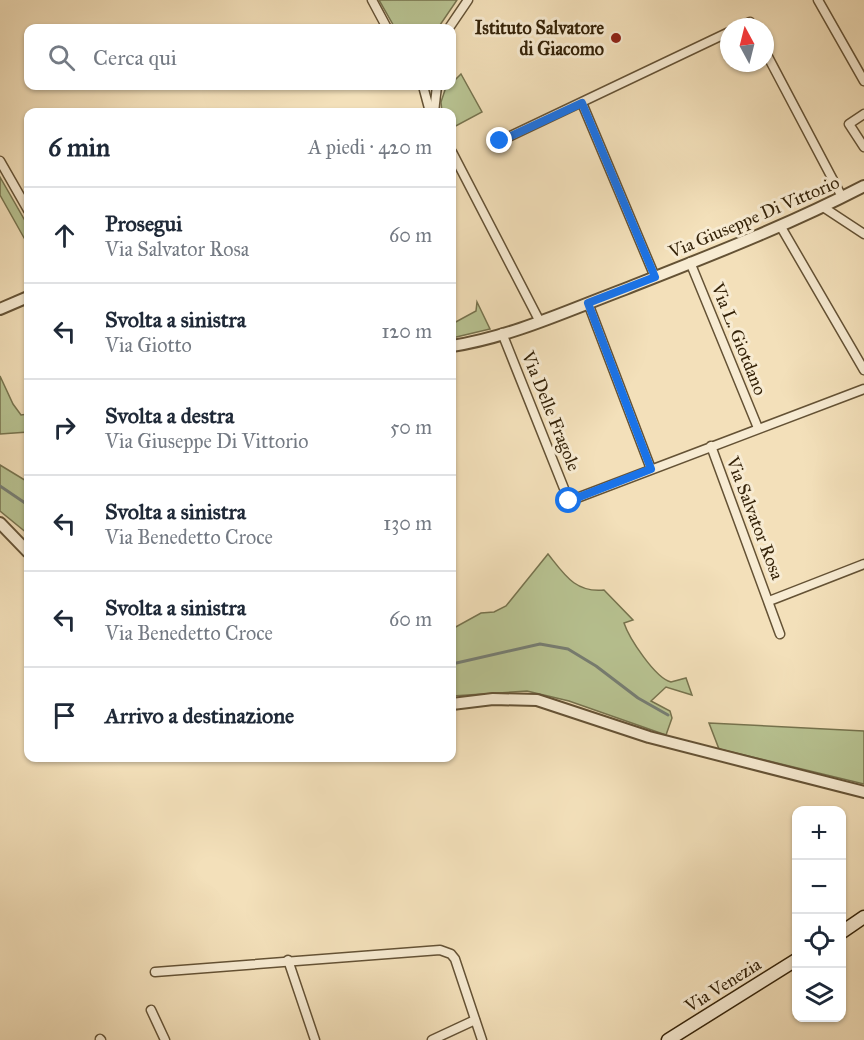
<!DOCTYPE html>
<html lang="it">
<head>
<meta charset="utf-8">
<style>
  body { margin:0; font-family:"IM FELL Great Primer",serif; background:#f2f2f3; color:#1f2937 }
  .controls { position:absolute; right:18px; bottom:18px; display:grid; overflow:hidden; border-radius:12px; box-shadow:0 2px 4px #0004 }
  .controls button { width:54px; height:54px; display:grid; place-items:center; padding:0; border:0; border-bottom:2px solid #e0e1e3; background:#fff; color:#1f2937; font:30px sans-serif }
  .compass { position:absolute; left:720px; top:18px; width:54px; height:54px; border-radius:50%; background:#fff; box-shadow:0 2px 4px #0004; rotate:353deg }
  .stop { position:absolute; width:18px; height:18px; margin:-14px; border:4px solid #1a73e8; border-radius:50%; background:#fff }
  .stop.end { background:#1a73e8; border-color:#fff; box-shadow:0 2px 6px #0008 }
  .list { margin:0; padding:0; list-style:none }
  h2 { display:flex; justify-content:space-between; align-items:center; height:78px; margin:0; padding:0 24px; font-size:26px }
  h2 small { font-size:20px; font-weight:400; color:#747a83 }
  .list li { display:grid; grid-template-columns:39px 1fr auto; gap:18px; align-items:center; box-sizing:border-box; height:96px; padding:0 24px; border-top:2px solid #e0e1e3 }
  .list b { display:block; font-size:22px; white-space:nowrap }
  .list p { margin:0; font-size:20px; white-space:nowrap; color:#747a83 }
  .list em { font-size:20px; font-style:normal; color:#747a83 }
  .icon { flex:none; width:33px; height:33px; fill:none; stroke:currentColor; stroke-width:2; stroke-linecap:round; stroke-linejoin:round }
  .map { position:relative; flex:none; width:864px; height:1040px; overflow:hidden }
  .search { position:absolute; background:#fff; box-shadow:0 2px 4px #0004; left:24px; top:24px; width:432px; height:66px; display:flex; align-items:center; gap:15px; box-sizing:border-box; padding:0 21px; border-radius:12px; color:#747a83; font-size:22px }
  .panel { position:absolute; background:#fff; box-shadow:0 2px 4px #0004; left:24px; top:108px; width:432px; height:654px; border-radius:12px }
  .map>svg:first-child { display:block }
  .green { fill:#b8c392; stroke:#76734e; stroke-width:1.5 }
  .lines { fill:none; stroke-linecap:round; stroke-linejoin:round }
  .stream { stroke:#767e74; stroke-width:3 }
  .minor-casing { stroke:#645235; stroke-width:11 }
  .tertiary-casing { stroke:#645235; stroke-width:14 }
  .secondary-casing { stroke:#352309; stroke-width:15 }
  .minor { stroke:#f7ebd2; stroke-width:8 }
  .tertiary { stroke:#f7ebd2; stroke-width:10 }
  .secondary { stroke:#f7ebd2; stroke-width:12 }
  .route { stroke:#1a73e8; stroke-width:8 }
  .poi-dot { fill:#8f2418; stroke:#f7ebd2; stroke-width:2 }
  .labels { text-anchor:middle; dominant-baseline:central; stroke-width:6; stroke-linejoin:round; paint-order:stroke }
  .poi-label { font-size:18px; font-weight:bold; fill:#352309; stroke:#f7ebd2; text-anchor:end }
  .street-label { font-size:18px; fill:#352309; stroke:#f7ebd2 }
</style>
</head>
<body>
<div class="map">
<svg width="864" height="1040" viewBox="0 0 864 1040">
  <rect width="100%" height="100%" fill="#f3e0ba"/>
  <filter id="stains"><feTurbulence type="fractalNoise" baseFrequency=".00333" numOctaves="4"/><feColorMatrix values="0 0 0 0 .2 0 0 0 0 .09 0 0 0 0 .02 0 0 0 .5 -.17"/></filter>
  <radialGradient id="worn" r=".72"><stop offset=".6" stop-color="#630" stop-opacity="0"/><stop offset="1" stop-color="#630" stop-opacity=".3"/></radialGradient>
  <!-- green -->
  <g class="green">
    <polygon points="379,0 457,0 438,28 395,28"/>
    <polygon points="461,74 482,112 452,128 452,112 442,112 441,102 445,90"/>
    <polygon points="0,177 28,226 28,245 0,195"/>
    <polygon points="477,302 490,329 452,338 452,324 476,311"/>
    <polygon points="0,376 13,404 21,415 28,414 28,432 0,434"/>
    <polygon points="0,465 28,482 28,534 0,511"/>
    <path d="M 548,554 C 564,574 575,593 604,590 L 633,620 L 624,623 C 629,638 655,678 671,682 L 686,678 L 692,695 L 666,687 L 651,701 L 670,711 L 672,718 L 666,735 L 569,701 L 527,691 L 452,696 L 452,629 L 481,613 L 494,612 L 506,606 Z"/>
    <polygon points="709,723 864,731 864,784 719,749"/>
  </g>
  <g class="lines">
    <!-- stream -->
    <g class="stream">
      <polyline points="0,486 28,505"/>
      <polyline points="452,664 540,644 568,649 596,666 638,698 668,715"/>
    </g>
    <defs>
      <g id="minor">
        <polyline points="372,0 387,28"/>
        <polyline points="818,0 864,81"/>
        <polyline points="740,27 750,22 752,27"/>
        <polyline points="449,28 468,0"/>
        <polyline points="765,51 842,197"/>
        <polyline points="423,86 430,112"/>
        <polyline points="582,103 655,277"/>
        <polyline points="434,112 437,86"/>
        <polyline points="864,114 849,124 864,147"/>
        <polyline points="500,141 729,32"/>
        <polyline points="452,152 539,320"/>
        <polyline points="0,161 28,210"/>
        <polyline points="823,207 864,234"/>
        <polyline points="781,227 864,370"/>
        <polyline points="690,262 758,428"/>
        <polyline points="588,303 651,469"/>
        <polyline points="502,333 569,501 864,389"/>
        <polyline points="711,446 780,634"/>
        <polyline points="769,601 864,564"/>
        <polyline points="288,960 315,1040"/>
        <polyline points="155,972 440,950 451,954 455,959 482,1040"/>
        <polyline points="151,1010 165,1040"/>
        <polyline points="100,1039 101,1040"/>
        <polyline points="432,1040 475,1020"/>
      </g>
      <g id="tertiary">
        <polyline points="0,309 28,297"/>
        <path d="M 452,346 C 511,337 569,310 625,289 C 706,257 787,226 864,186"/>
        <polyline points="0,523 28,552"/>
        <polyline points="452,704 493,699 537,700 649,737 864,792"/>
      </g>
      <g id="secondary">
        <polyline points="842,932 864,917"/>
        <polyline points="668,1040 796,960"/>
      </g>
    </defs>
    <!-- minor casing -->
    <use href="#minor" class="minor-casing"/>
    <!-- tertiary casing -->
    <use href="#tertiary" class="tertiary-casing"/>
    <!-- secondary casing -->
    <use href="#secondary" class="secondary-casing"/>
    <!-- minor -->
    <use href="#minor" class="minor"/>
    <!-- tertiary -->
    <use href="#tertiary" class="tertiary"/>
    <!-- secondary -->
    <use href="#secondary" class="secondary"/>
  </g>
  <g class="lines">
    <!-- route -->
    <polyline class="route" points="500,141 582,103 655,277 588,303 651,469 569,501"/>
  </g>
  <!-- markers -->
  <circle class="poi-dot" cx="616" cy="38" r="6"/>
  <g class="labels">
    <!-- poi labels -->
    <g class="poi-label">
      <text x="604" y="28">Istituto Salvatore<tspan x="604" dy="21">di Giacomo</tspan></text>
    </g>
    <!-- street labels -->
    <g class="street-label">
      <text transform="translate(754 217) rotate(-23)">Via Giuseppe Di Vittorio</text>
      <text transform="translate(739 339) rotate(68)">Via L. Giotdano</text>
      <text transform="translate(551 411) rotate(68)">Via Delle Fragole</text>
      <text transform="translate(755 518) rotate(69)">Via Salvator Rosa</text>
      <text transform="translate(723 985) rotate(-32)">Via Venezia</text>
    </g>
  </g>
  <rect width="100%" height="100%" filter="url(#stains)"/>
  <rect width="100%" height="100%" fill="url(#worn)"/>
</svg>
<div class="controls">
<button>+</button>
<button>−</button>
<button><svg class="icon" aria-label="locate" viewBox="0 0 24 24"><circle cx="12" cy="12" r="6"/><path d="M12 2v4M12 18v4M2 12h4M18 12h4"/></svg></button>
<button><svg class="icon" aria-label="layers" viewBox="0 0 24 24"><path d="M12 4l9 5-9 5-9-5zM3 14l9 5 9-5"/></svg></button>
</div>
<svg class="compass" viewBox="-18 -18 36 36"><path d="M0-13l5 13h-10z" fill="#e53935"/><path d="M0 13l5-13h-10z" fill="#747a83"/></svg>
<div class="stop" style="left:569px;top:501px"></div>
<div class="stop end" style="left:500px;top:141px"></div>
<div class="search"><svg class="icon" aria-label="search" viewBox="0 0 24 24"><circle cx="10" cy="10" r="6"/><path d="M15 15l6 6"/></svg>Cerca qui</div>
<section class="panel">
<h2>6 min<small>A piedi · 420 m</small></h2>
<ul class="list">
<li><svg class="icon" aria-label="ahead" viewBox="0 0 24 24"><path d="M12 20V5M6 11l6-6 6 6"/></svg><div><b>Prosegui</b><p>Via Salvator Rosa</p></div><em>60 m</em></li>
<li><svg class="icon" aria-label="left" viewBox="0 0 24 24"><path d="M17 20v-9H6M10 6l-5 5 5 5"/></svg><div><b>Svolta a sinistra</b><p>Via Giotto</p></div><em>120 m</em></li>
<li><svg class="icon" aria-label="right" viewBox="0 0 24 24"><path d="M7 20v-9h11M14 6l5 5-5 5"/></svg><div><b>Svolta a destra</b><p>Via Giuseppe Di Vittorio</p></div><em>50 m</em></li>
<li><svg class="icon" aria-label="left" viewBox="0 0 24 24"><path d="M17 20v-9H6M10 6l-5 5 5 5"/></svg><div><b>Svolta a sinistra</b><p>Via Benedetto Croce</p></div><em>130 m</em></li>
<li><svg class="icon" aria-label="left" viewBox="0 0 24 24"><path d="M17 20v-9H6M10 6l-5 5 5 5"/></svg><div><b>Svolta a sinistra</b><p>Via Benedetto Croce</p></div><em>60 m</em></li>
<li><svg class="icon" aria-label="arrive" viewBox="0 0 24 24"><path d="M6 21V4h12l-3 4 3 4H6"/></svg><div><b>Arrivo a destinazione</b></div></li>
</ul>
</section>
</div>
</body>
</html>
